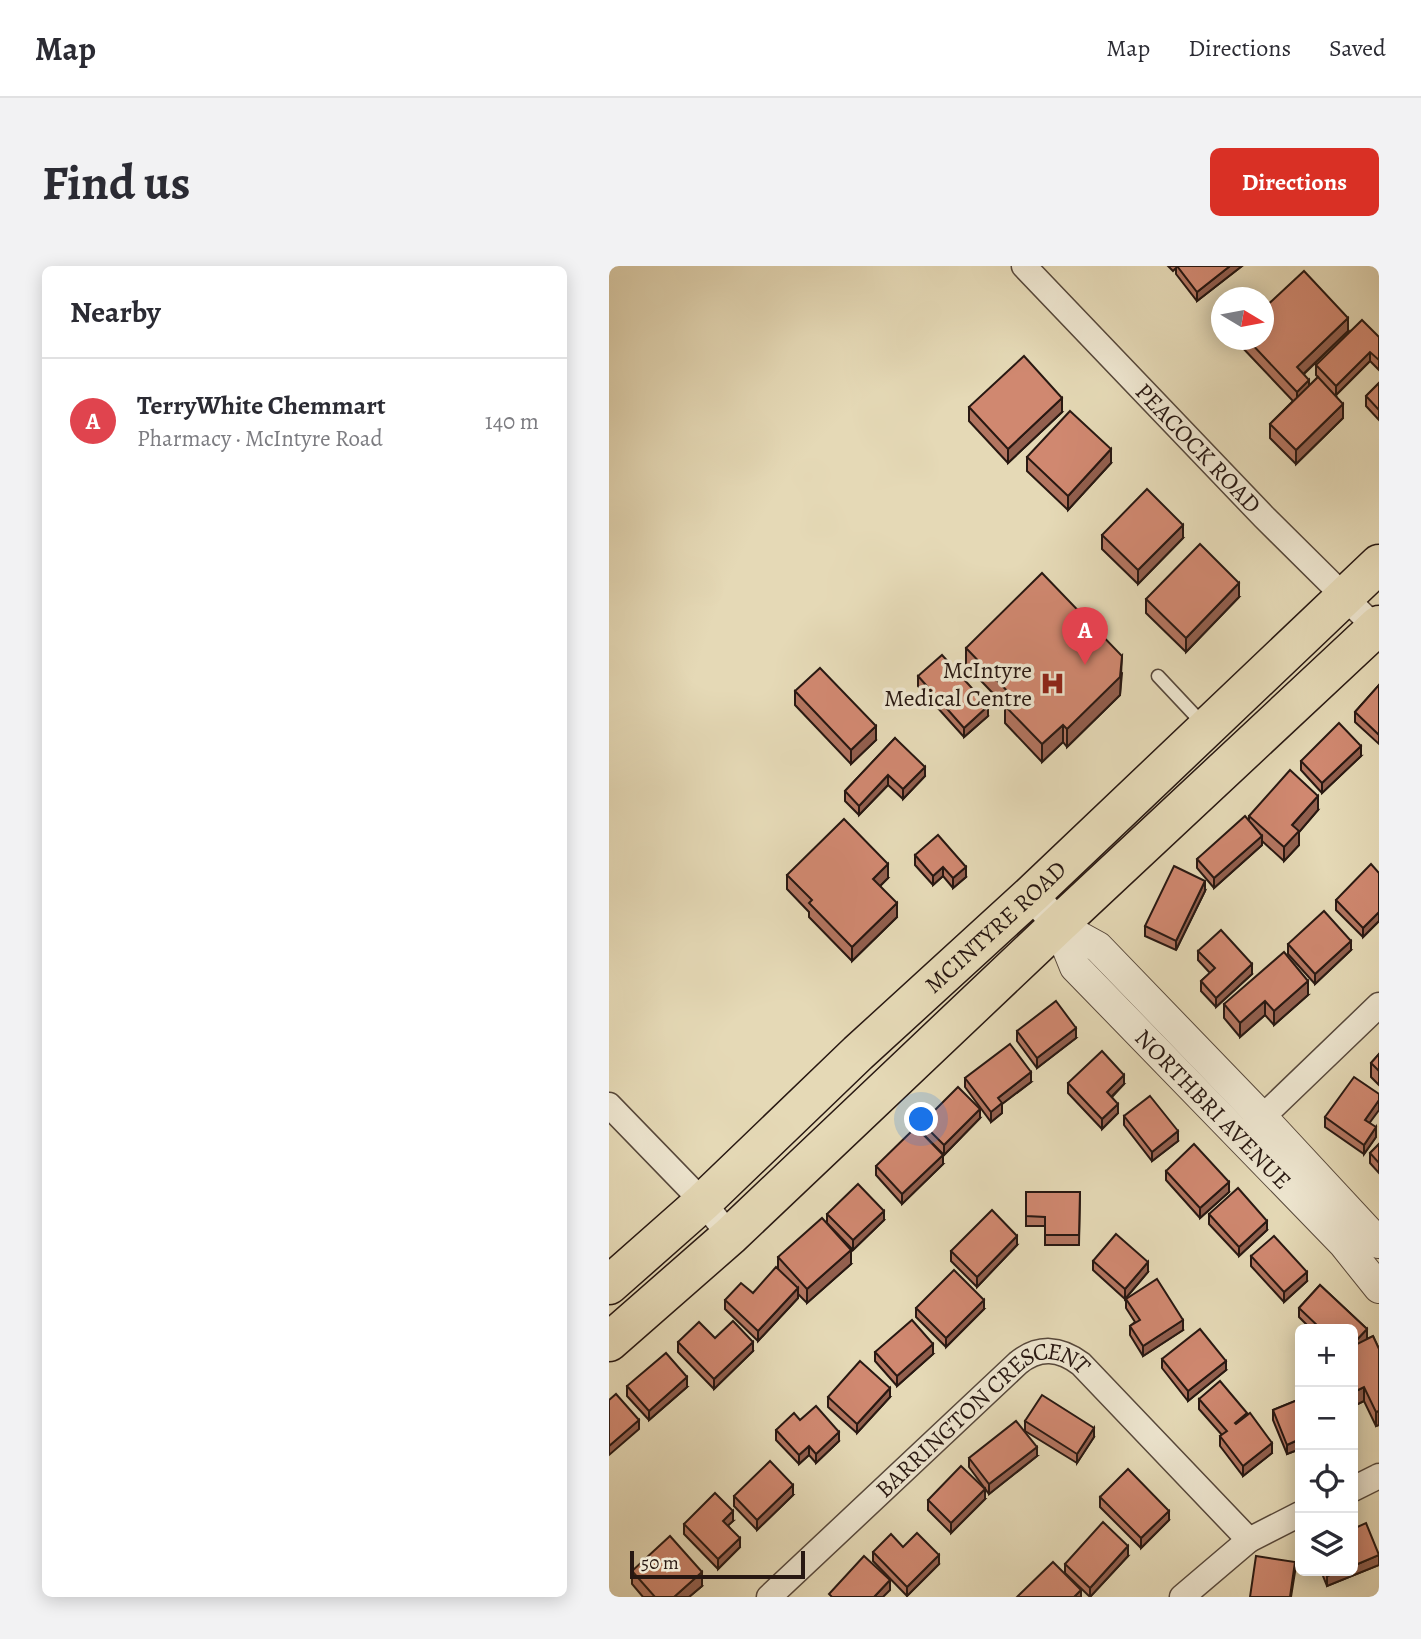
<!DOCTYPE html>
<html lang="en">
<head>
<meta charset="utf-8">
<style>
  body { margin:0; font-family:Alegreya,serif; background:#f2f2f3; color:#2b2b33 }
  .controls { position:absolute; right:21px; bottom:21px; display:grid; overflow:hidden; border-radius:10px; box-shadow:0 4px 18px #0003 }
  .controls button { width:63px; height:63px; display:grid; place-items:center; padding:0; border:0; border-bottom:2px solid #e1e1e2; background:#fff; color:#2b2b33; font:35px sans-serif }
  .compass { position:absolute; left:602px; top:21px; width:63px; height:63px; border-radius:50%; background:#fff; box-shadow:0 4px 18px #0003; rotate:100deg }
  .scale { position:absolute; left:21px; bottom:18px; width:175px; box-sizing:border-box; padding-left:7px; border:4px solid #281812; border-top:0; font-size:19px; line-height:24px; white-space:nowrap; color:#281812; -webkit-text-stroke:5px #eee6d0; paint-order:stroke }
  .you { position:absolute; left:313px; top:854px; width:24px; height:24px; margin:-18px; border:5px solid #fff; border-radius:50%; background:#1a73e8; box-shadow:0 0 0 10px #1a73e833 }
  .badge { display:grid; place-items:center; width:46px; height:46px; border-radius:50%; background:#d93025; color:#fff; font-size:23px; font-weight:700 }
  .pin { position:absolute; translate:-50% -58px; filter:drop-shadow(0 2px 4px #0008) }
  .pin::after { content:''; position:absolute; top:37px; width:24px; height:21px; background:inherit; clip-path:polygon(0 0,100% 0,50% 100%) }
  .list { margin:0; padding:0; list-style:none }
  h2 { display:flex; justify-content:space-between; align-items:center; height:91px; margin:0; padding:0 28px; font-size:30px }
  h2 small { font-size:23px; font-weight:400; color:#7c7c81 }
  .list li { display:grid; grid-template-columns:46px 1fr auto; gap:21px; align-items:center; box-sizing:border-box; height:126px; padding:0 28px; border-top:2px solid #e1e1e2 }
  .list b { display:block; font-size:26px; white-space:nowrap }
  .list p { margin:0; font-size:23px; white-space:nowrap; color:#7c7c81 }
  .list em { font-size:23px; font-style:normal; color:#7c7c81 }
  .icon { flex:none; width:38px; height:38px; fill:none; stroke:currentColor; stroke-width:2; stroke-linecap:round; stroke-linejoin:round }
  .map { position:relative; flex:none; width:770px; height:1331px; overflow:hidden; border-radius:10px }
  header { display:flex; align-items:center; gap:42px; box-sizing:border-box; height:98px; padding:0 35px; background:#fff; border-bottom:2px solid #e1e1e2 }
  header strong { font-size:33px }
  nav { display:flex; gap:38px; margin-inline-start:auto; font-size:24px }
  .intro { display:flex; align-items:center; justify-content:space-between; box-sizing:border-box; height:168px; padding:0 42px }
  h1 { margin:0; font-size:49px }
  .button { padding:18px 32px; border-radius:10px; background:#d93025; color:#fff; font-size:24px; font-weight:700 }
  main { display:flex; gap:42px; padding:0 42px }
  aside { flex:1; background:#fff; border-radius:10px; box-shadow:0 4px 18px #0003 }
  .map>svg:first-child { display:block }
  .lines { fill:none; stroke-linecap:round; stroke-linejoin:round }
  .service-casing { stroke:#57483b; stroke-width:15 }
  .minor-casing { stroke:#57483b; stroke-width:27 }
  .tertiary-casing { stroke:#57483b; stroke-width:32 }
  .primary-casing { stroke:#281812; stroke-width:41 }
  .service { stroke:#eee6d0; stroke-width:12 }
  .minor { stroke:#eee6d0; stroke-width:24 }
  .tertiary { stroke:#eee6d0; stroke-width:30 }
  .primary { stroke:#e5d9b6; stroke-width:38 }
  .wall { fill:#b37560; stroke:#281812; stroke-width:2 }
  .shaded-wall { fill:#925f4e; stroke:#281812; stroke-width:2 }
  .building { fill:#d08870; stroke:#281812; stroke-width:2 }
  .labels { text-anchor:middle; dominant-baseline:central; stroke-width:7; stroke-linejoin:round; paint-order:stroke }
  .street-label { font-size:24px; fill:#281812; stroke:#eee6d0 }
  .poi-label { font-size:24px; fill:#281812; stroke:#eee6d0; text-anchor:end }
</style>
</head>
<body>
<header>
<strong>Map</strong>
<nav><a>Map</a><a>Directions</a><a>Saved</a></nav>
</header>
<div class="intro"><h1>Find us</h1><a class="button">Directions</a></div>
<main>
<aside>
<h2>Nearby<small></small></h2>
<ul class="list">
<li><span class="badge" style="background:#e0444e">A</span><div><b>TerryWhite Chemmart</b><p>Pharmacy · McIntyre Road</p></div><em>140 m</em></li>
</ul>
</aside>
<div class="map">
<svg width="770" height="1331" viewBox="0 0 770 1331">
  <rect width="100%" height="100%" fill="#e5d9b6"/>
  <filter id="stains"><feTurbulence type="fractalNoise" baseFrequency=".00286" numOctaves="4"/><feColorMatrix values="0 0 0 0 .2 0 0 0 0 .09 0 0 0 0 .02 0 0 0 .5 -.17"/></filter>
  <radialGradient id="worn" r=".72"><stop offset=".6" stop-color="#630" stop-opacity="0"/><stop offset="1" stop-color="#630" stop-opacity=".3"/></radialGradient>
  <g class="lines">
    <defs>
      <polyline id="service" points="549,410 595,459"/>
      <g id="minor">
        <path id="s1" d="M 415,0 L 655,251 L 767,362"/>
        <polyline points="0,839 94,936 121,970"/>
        <polyline points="641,863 770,739"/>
        <polyline points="744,1223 770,1210"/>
        <path id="s2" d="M 160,1331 L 409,1097 C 430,1080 451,1082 472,1098 L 640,1274"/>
        <polyline points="573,1331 640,1274 691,1248"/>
      </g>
      <g id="tertiary">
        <path id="s3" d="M 423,628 L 449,659 L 466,701 L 734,977 L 770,1022"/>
        <polyline points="449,659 489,681 653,851 770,977"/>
      </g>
      <g id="primary">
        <path id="s4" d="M 0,1019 L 94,936 L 249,787 L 423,628 L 770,298"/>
        <polyline points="0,1076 121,970 449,659 770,359"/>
      </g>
    </defs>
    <!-- service casing -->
    <use href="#service" class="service-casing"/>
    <!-- minor casing -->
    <use href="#minor" class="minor-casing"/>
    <!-- tertiary casing -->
    <use href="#tertiary" class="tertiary-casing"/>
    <!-- primary casing -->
    <use href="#primary" class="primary-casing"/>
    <!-- service -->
    <use href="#service" class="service"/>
    <!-- minor -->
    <use href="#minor" class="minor"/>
    <!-- tertiary -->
    <use href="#tertiary" class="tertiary"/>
    <!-- primary -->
    <use href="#primary" class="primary"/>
  </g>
  <!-- wall -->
  <g class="wall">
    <polygon points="559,0 633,0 588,35 567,8 567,2 564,5"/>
    <polygon points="739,65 695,108 700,120 709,111 707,109 707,99 770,71 770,104 761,95 727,129 734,152 687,198 661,172 661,158 684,135 631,79 631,74 654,74"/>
    <polygon points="770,117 770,154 757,140 757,130"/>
    <polygon points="360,141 453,146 399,197 360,155"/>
    <polygon points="418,191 502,197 459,244 418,205"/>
    <polygon points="493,269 574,272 529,318 493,283"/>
    <polygon points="630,331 577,386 537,347 537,333"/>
    <polygon points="357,382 513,407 511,429 458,481 454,476 433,496 396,457 396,440 357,399"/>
    <polygon points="309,410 379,450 355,471 309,420"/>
    <polygon points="770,419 770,478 746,456 746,446"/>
    <polygon points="186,425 267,474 242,498 186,439"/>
    <polygon points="286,472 316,510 294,533 279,519 250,549 236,535 236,525"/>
    <polygon points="752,490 713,527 692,504 692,495"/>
    <polygon points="709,544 690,566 690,579 675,595 653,575 653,579 605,622 588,602 588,593 640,555 640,550"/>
    <polygon points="306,589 357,611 344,622 334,610 324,619 306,599"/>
    <polygon points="770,607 770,655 754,671 727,644 727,634"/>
    <polygon points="178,609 279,612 271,620 288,651 243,695 200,651 200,646 178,623"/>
    <polygon points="596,625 567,684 536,670 536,660"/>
    <polygon points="679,678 742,684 706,718 679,688"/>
    <polygon points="589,685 643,708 607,741 592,725 592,715 601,707 589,694"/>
    <polygon points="699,729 665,759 656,749 631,771 615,752 615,738"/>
    <polygon points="408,765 467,772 428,802 408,775"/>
    <polygon points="770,788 770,819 762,811 762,797"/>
    <polygon points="356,812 422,816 393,838 393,847 382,856 356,821"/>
    <polygon points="459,817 515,818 503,831 509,847 493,863 459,827"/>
    <polygon points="515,850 569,875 543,895 515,859"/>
    <polygon points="716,851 761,857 767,871 755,888 716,861"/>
    <polygon points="371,852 335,889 313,867 313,857"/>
    <polygon points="770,878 770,907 761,897 761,887"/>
    <polygon points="334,898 293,938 267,909 267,900"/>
    <polygon points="557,905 620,926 591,952 557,914"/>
    <polygon points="417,926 471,926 470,979 436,979 436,960 417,960"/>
    <polygon points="218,948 275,954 244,984 218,957"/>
    <polygon points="600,948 658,964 630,990 600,958"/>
    <polygon points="408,979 368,1021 342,995 342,985"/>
    <polygon points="642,990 698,1015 675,1036 642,1000"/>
    <polygon points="169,991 242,998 198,1037 189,1028 189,1032 149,1075 116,1043 116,1034 144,1027 169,1003"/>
    <polygon points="484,995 539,1006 516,1033 484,1004"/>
    <polygon points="711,1019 758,1063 758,1073 764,1070 770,1083 770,1159 767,1160 755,1135 745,1140 744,1138 744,1063 702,1063 690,1051 690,1042"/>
    <polygon points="517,1033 574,1064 534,1090 521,1069 521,1060 526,1056 517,1042"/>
    <polygon points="307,1042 375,1043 337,1081 307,1051"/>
    <polygon points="106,1072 144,1085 105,1123 69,1086 69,1076"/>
    <polygon points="266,1086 324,1088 288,1120 266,1095"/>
    <polygon points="553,1093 617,1104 579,1135 553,1102"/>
    <polygon points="18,1120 78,1121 40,1154 18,1130"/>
    <polygon points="219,1131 281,1131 248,1167 219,1141"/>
    <polygon points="590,1133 638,1149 663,1187 634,1210 611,1180 611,1170 613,1169 590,1143"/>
    <polygon points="691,1133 691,1183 678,1188 664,1154 664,1144"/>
    <polygon points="191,1154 230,1175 207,1197 200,1189 190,1198 167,1174 167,1164"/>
    <polygon points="416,1155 485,1171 468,1197 416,1165"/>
    <polygon points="428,1190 380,1228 360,1201 360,1192"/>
    <polygon points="184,1229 148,1264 125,1240 125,1230"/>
    <polygon points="491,1231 560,1254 532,1282 491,1241"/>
    <polygon points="376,1233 342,1267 319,1244 319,1234"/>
    <polygon points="124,1255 119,1259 131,1281 109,1303 75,1268 75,1258"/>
    <polygon points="294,1281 330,1298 298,1330 264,1295 264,1286"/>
    <polygon points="519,1290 481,1331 456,1307 456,1298"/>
    <polygon points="770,1299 718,1320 712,1305 744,1305"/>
    <polygon points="23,1305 93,1320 80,1331 34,1331 23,1318"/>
  </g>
  <!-- shaded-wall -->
  <g class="shaded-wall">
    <polygon points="621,0 633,0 588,35 588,26"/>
    <polygon points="739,52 739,65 688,114 688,101"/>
    <polygon points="761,86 761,95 727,129 727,120"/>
    <polygon points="700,114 700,128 688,139 688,126"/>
    <polygon points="453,132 453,146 399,197 399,183"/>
    <polygon points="734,138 734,152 687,198 687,184"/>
    <polygon points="502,183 502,197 459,244 459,230"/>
    <polygon points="574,259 574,272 529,318 529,304"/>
    <polygon points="630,317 630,331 577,386 577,372"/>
    <polygon points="513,390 511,429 458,481 458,463"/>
    <polygon points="379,440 379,450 355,471 355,462"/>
    <polygon points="454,459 454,476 433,496 433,478"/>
    <polygon points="267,460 267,474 242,498 242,484"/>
    <polygon points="752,480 752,490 713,527 713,517"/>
    <polygon points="316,501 316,510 294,533 294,523"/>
    <polygon points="279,509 279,519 250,549 250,540"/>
    <polygon points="709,530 709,544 690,566 690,579 675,595 675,581 683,559"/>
    <polygon points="653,570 653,579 605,622 605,612"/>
    <polygon points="279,598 279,612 264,627 264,613"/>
    <polygon points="334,601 334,610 324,619 324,610"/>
    <polygon points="357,601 357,611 344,622 344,612"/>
    <polygon points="596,615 596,625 567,684 567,675"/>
    <polygon points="288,637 288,651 243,695 243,681"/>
    <polygon points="770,646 770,655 754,671 754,662"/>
    <polygon points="742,675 742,684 706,718 706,708"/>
    <polygon points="643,698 643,708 607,741 607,732"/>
    <polygon points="699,715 699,729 665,759 665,745"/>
    <polygon points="656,735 656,749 631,771 631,757"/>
    <polygon points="467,762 467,772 428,802 428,792"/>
    <polygon points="422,806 422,816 393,838 393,847 382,856 382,846 389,832"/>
    <polygon points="515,809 515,818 498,835 498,826"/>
    <polygon points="770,834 770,844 756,863 756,854"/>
    <polygon points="509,838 509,847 493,863 493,853"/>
    <polygon points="371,843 371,852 335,889 335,879"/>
    <polygon points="767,861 767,871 755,888 755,879"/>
    <polygon points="569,865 569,875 543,895 543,886"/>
    <polygon points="334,889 334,898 293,938 293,928"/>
    <polygon points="620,916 620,926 591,952 591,942"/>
    <polygon points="275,945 275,954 244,984 244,974"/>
    <polygon points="658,955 658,964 630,990 630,981"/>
    <polygon points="408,970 408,979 368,1021 368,1011"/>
    <polygon points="242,984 242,998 198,1037 198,1023"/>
    <polygon points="539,996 539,1006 516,1033 516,1023"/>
    <polygon points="698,1006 698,1015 675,1036 675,1026"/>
    <polygon points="189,1022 189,1032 149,1075 149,1065"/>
    <polygon points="375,1034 375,1043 337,1081 337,1072"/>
    <polygon points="574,1054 574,1064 534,1090 534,1080"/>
    <polygon points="758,1063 758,1073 744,1088 744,1078"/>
    <polygon points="144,1076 144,1085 105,1123 105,1113"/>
    <polygon points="324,1078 324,1088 288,1120 288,1110"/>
    <polygon points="617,1095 617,1104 579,1135 579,1125"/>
    <polygon points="78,1111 78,1121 40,1154 40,1145"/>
    <polygon points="755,1121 755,1135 745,1140 745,1126"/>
    <polygon points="281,1122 281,1131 248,1167 248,1158"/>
    <polygon points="770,1145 770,1159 767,1160 767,1146"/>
    <polygon points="30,1154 30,1163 0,1189 0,1180"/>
    <polygon points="485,1162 485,1171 468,1197 468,1188"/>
    <polygon points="230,1166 230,1175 207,1197 207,1188"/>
    <polygon points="691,1173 691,1183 678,1188 678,1179"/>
    <polygon points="663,1177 663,1187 634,1210 634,1200"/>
    <polygon points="200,1180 200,1189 190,1198 190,1189"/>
    <polygon points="428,1181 428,1190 380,1228 380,1218"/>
    <polygon points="184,1219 184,1229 148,1264 148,1254"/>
    <polygon points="376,1223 376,1233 342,1267 342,1257"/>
    <polygon points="124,1245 124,1255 114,1264 114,1255"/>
    <polygon points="560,1245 560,1254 532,1282 532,1272"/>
    <polygon points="131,1272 131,1281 109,1303 109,1293"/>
    <polygon points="519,1280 519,1290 481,1331 481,1322"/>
    <polygon points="330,1289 330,1298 298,1330 298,1321"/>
    <polygon points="770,1289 770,1299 718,1320 718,1310 732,1305 744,1305 744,1300"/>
    <polygon points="686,1296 686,1306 682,1331 681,1331"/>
    <polygon points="93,1306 93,1320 80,1331 65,1331"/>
    <polygon points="281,1314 281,1324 274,1331 265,1331"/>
    <polygon points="472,1324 472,1331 465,1331"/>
  </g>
  <!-- building -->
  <g class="building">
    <polygon points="568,0 621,0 588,26"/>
    <polygon points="695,5 739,52 688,101 700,114 688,126 639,74 654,74 654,43"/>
    <polygon points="753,54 770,71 770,94 761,86 727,120 707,99"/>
    <polygon points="415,90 453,132 399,183 360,141"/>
    <polygon points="709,111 734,138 687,184 661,158"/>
    <polygon points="770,117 770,144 757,130"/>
    <polygon points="461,145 502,183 459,230 418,191"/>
    <polygon points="538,223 574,259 529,304 493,269"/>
    <polygon points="591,278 630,317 577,372 537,333"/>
    <polygon points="433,307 513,390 511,411 458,463 454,459 433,478 396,440 404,431 357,382"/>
    <polygon points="333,389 379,440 355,462 309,410"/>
    <polygon points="211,402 267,460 242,484 186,425"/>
    <polygon points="770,419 770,469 746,446"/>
    <polygon points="730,457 752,480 713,517 692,495"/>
    <polygon points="286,472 316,501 294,523 279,509 250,540 236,525"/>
    <polygon points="681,504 709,530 683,559 690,565 675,581 640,550"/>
    <polygon points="636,550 653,570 605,612 588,593"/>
    <polygon points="235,553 279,598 264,613 288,637 243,681 200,637 203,634 178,609"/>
    <polygon points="329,569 357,601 344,612 334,601 324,610 306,589"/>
    <polygon points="762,598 770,607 770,646 754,662 727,634"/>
    <polygon points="565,600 596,615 567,675 536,660"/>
    <polygon points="715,645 742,675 706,708 679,678"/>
    <polygon points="612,664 643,698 607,732 592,715 606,702 589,685"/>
    <polygon points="675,686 699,715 665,745 656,735 631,757 615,738"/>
    <polygon points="447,735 467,762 428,792 408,765"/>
    <polygon points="401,778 422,806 389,832 393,837 382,846 356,812"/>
    <polygon points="493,785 515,809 498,826 509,838 493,853 459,817"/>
    <polygon points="770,788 770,805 762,797"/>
    <polygon points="745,811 770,828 770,834 756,854 767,861 755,879 716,851"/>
    <polygon points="349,821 371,843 335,879 313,857"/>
    <polygon points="541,830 569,865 543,886 515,850"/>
    <polygon points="307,861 334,889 293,928 267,900"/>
    <polygon points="585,878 620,916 591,942 557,905"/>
    <polygon points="770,878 770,897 761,887"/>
    <polygon points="249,918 275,945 244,974 218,948"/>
    <polygon points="629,922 658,955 630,981 600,948"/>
    <polygon points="417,926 471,926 470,969 436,969 436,951 417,950"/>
    <polygon points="383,944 408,970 368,1011 342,985"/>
    <polygon points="213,952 242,984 198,1023 169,991"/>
    <polygon points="507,968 539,996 516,1023 484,995"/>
    <polygon points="665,970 698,1006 675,1026 642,990"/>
    <polygon points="167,1001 189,1022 149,1065 116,1034 132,1017 144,1027"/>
    <polygon points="345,1004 375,1034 337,1072 307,1042"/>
    <polygon points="548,1013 574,1054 534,1080 521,1060 531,1054 517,1033"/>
    <polygon points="711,1019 758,1063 744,1078 744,1063 712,1063 690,1042"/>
    <polygon points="303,1054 324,1078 288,1110 266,1086"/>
    <polygon points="124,1055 144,1076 105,1113 69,1076 90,1056 106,1072"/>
    <polygon points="591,1063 617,1095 579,1125 553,1093"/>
    <polygon points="764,1070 770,1083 770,1145 767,1146 755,1121 745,1126 744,1124 744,1080"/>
    <polygon points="57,1087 78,1111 40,1145 18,1120"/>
    <polygon points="251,1095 281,1122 248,1158 219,1131"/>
    <polygon points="611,1115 638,1147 626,1157 627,1158 641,1147 663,1177 634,1200 611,1170 618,1165 590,1133"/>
    <polygon points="7,1128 30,1154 0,1180 0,1134"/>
    <polygon points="433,1129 485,1162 468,1188 416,1155"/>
    <polygon points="691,1133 691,1173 678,1179 664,1144"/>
    <polygon points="207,1140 230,1166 207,1188 200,1180 190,1189 167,1164 185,1147 191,1154"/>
    <polygon points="407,1155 428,1181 380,1218 360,1192"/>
    <polygon points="161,1195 184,1219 148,1254 125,1230"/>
    <polygon points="352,1200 376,1223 342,1257 319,1234"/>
    <polygon points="519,1203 560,1245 532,1272 491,1231"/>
    <polygon points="106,1227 124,1245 114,1255 131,1272 109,1293 75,1258"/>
    <polygon points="494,1256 519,1280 481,1322 456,1298"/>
    <polygon points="757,1257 770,1289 744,1300 744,1263"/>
    <polygon points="308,1267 330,1289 298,1321 264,1286 282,1268 294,1281"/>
    <polygon points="61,1270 93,1306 65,1331 46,1331 23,1305"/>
    <polygon points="255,1290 281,1314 265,1331 223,1331 220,1328"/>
    <polygon points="647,1290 686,1296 681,1331 641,1331"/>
    <polygon points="444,1296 472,1324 465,1331 408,1331"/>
    <polygon points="715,1305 732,1305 718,1310"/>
  </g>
  <!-- icons -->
  <defs>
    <symbol id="hospital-bare" viewBox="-9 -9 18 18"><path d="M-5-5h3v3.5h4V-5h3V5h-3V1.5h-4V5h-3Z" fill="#8f2418" stroke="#eee6d0" stroke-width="2.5" paint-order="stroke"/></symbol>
  </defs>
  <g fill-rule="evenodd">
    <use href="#hospital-bare" x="426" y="400" width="35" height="35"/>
  </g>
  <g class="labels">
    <!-- street labels -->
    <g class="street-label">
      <text stroke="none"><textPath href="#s1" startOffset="252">PEACOCK ROAD</textPath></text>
      <text stroke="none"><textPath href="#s4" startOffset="527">MCINTYRE ROAD</textPath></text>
      <text stroke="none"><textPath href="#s3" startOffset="284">NORTHBRI AVENUE</textPath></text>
      <text stroke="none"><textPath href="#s2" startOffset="285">BARRINGTON CRESCENT</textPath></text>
    </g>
    <!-- poi labels -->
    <g class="poi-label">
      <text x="423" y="404">McIntyre<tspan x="423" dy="28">Medical Centre</tspan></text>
    </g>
  </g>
  <rect width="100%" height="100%" filter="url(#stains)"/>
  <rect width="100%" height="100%" fill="url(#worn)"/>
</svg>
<div class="controls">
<button>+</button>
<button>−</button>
<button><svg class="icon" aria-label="locate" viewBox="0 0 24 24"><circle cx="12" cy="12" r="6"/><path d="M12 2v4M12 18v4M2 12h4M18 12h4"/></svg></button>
<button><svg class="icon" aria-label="layers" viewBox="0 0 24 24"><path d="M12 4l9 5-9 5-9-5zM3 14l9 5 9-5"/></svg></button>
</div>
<svg class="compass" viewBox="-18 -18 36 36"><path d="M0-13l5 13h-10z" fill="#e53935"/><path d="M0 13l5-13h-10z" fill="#7c7c81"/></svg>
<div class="scale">50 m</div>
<div class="you"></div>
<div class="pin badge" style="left:476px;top:399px;background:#e0444e">A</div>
</div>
</main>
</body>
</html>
